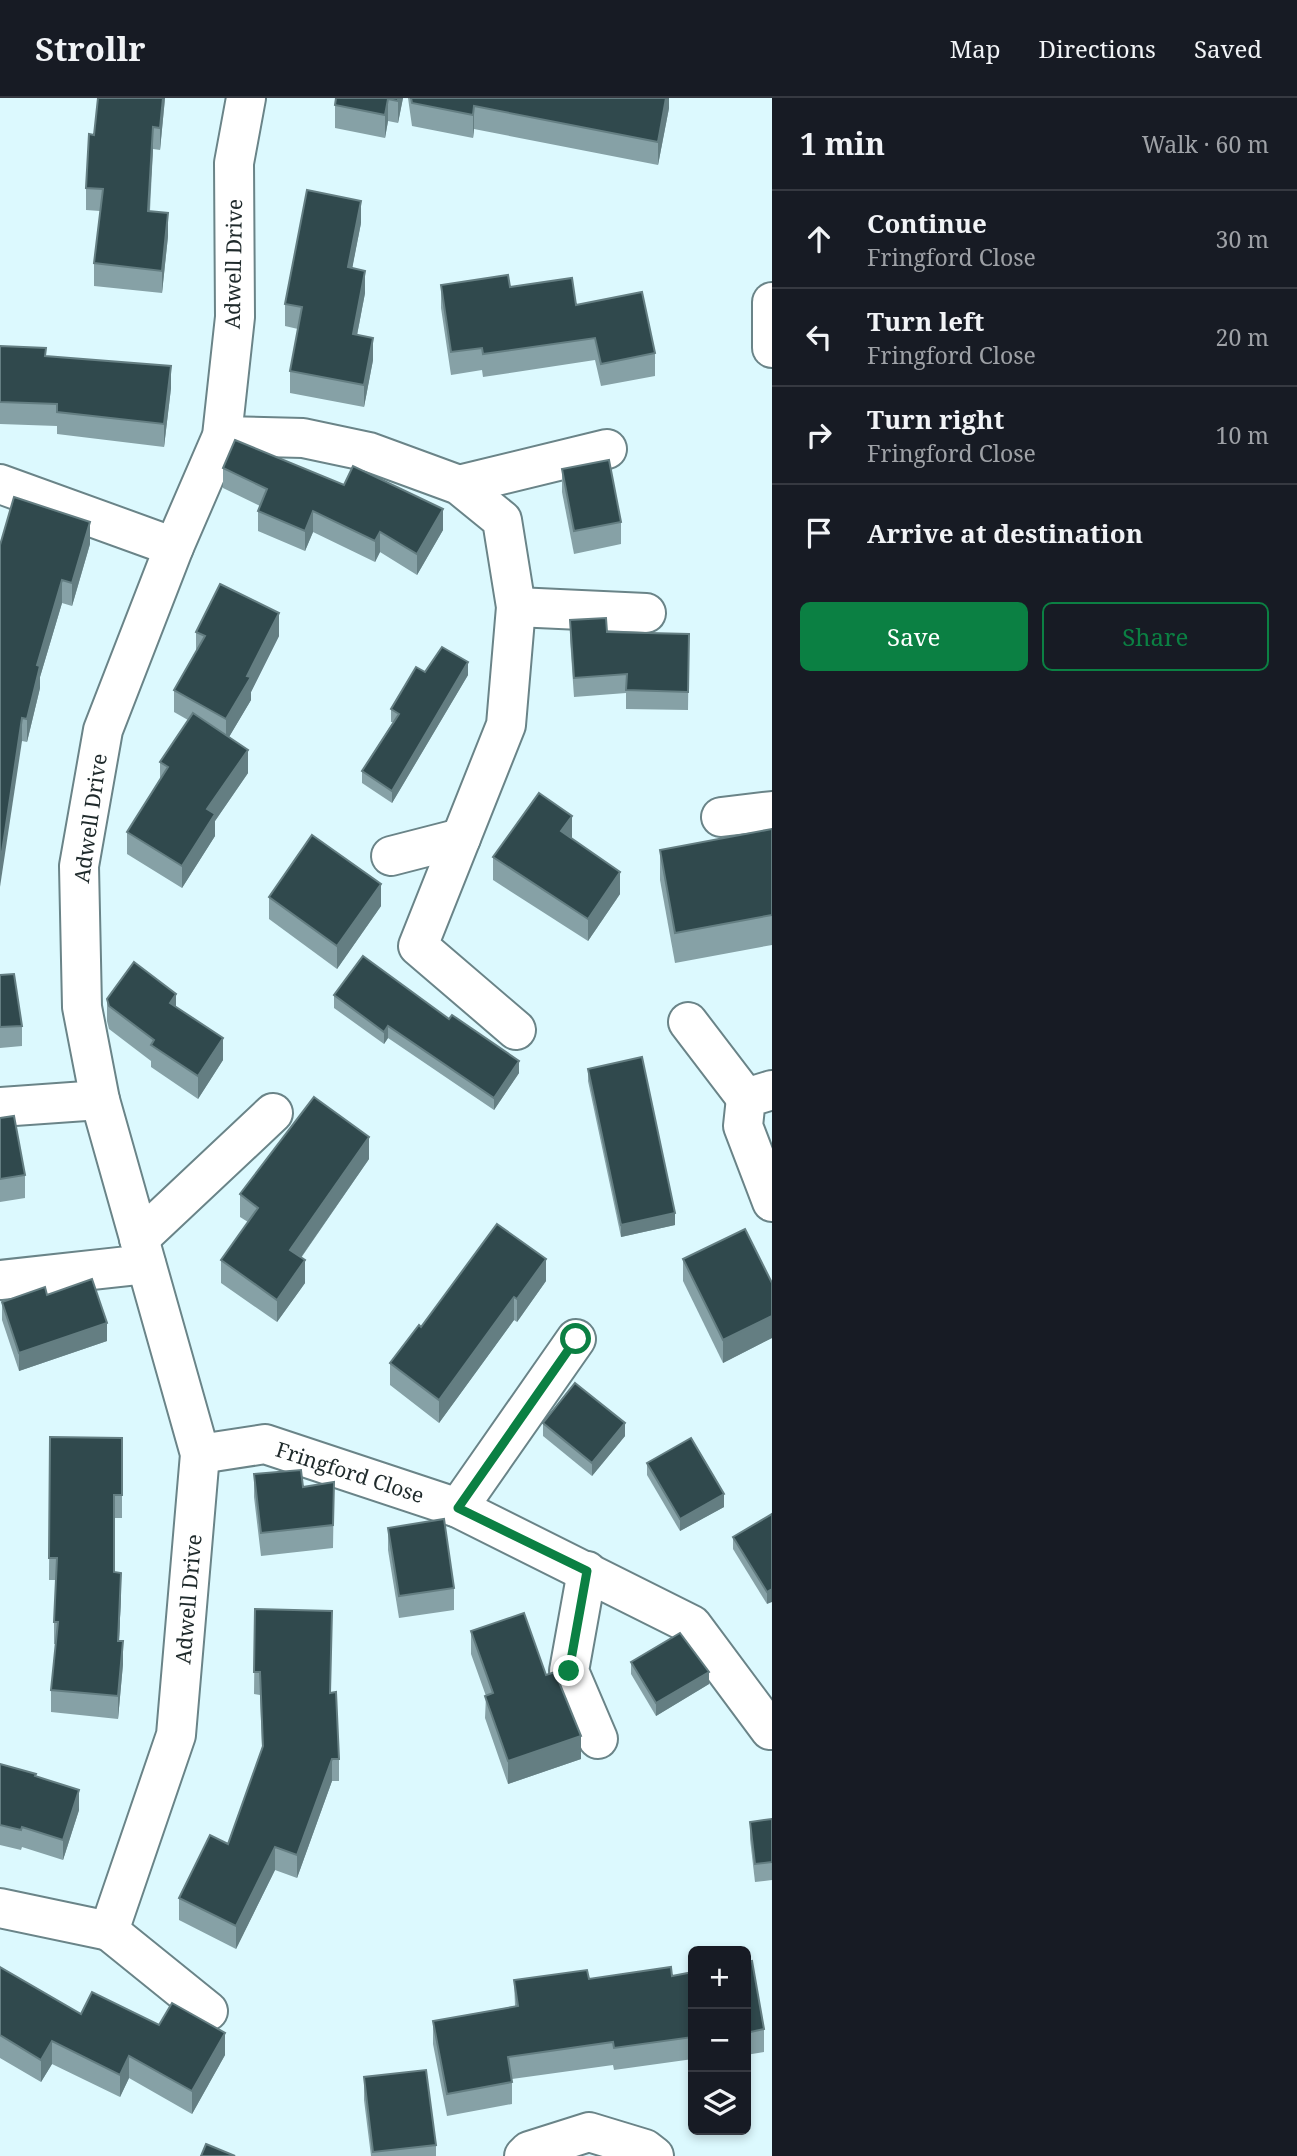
<!DOCTYPE html>
<html lang="en">
<head>
<meta charset="utf-8">
<style>
  body { margin:0; font-family:"Noto Serif",serif; background:#20242c; color:#f1f3f6 }
  .controls { position:absolute; right:21px; bottom:21px; display:grid; overflow:hidden; border-radius:10px; box-shadow:0 4px 10px #0003 }
  .controls button { width:63px; height:63px; display:grid; place-items:center; padding:0; border:0; border-bottom:2px solid #363941; background:#171b24; color:#f1f3f6; font:35px sans-serif }
  .stop { position:absolute; width:21px; height:21px; margin:-16px; border:5px solid #0b8043; border-radius:50%; background:#fff }
  .stop.end { background:#0b8043; border-color:#fff; box-shadow:0 2px 7px #0008 }
  .list { margin:0; padding:0; list-style:none }
  h2 { display:flex; justify-content:space-between; align-items:center; height:91px; margin:0; padding:0 28px; font-size:30px }
  h2 small { font-size:23px; font-weight:400; color:#9ea1a6 }
  .list li { display:grid; grid-template-columns:46px 1fr auto; gap:21px; align-items:center; box-sizing:border-box; height:98px; padding:0 28px; border-top:2px solid #363941 }
  .list b { display:block; font-size:26px; white-space:nowrap }
  .list p { margin:0; font-size:23px; white-space:nowrap; color:#9ea1a6 }
  .list em { font-size:23px; font-style:normal; color:#9ea1a6 }
  .actions { display:flex; gap:14px; padding:21px 28px }
  .actions a { flex:1; padding:16px 0; border:2px solid #0b8043; border-radius:10px; text-align:center; font-size:24px; color:#0b8043 }
  .actions .main { background:#0b8043; color:#fff }
  .icon { flex:none; width:38px; height:38px; fill:none; stroke:currentColor; stroke-width:2; stroke-linecap:round; stroke-linejoin:round }
  .map { position:relative; flex:none; width:772px; height:2058px; overflow:hidden }
  header { display:flex; align-items:center; gap:42px; box-sizing:border-box; height:98px; padding:0 35px; background:#171b24; border-bottom:2px solid #363941 }
  header strong { font-size:33px }
  nav { display:flex; gap:38px; margin-inline-start:auto; font-size:24px }
  main { display:flex }
  aside { flex:1; background:#171b24 }
  .map>svg:first-child { display:block }
  .lines { fill:none; stroke-linecap:round; stroke-linejoin:round }
  .minor-casing { stroke:#6a8488; stroke-width:42 }
  .minor { stroke:#fff; stroke-width:38 }
  .wall { fill:#86a1a6 }
  .shaded-wall { fill:#647e82 }
  .building { fill:#30494d; stroke:#647e82; stroke-width:2 }
  .route { stroke:#0b8043; stroke-width:9 }
  .labels { text-anchor:middle; dominant-baseline:central; stroke-width:7; stroke-linejoin:round; paint-order:stroke }
  .street-label { font-size:21px; fill:#1f2a2b; stroke:#fff }
</style>
</head>
<body>
<header>
<strong>Strollr</strong>
<nav><a>Map</a><a>Directions</a><a>Saved</a></nav>
</header>
<main>
<div class="map">
<svg width="772" height="2058" viewBox="0 0 772 2058">
  <rect width="100%" height="100%" fill="#dcf9fe"/>
  <g class="lines">
    <defs>
      <g id="minor">
        <polyline points="772,204 772,250"/>
        <polyline points="222,338 303,340 369,354 459,387 502,422 516,509 506,627 418,848 516,932"/>
        <polyline points="0,386 174,449"/>
        <polyline points="459,387 607,351"/>
        <polyline points="516,509 646,515"/>
        <polyline points="721,719 772,713"/>
        <polyline points="391,758 461,740"/>
        <polyline points="688,924 746,1000"/>
        <polyline points="772,992 746,1000 743,1028 772,1104"/>
        <polyline points="0,1009 100,1002"/>
        <polyline points="139,1141 273,1015"/>
        <polyline points="0,1182 146,1166"/>
        <polyline points="200,1356 265,1346 458,1410 692,1527 770,1632"/>
        <polyline points="458,1410 576,1241"/>
        <polyline points="587,1473 569,1573 598,1641"/>
        <polyline points="0,1810 109,1833 176,1637 200,1356 100,1002 82,909 79,768 103,632 174,449 222,338 235,219 234,65 246,0"/>
        <polyline points="109,1833 208,1913"/>
        <polyline points="524,2058 529,2053 589,2034 645,2051 654,2058"/>
      </g>
    </defs>
    <!-- minor casing -->
    <use href="#minor" class="minor-casing"/>
    <!-- minor -->
    <use href="#minor" class="minor"/>
  </g>
  <!-- wall -->
  <g class="wall">
    <polygon points="98,0 165,0 160,52 153,51 150,113 168,138 162,195 94,188 94,165 100,113 86,112 86,90 94,37"/>
    <polygon points="336,0 403,0 398,25 388,23 385,40 335,30 335,7"/>
    <polygon points="408,0 669,0 669,10 658,67 474,31 473,40 412,28"/>
    <polygon points="361,125 352,170 365,195 357,237 373,262 364,309 290,295 290,273 298,231 285,228 285,206"/>
    <polygon points="441,187 510,189 576,207 655,255 655,278 601,288 595,262 483,279 482,272 451,277 441,210"/>
    <polygon points="0,248 46,258 171,290 164,349 57,336 57,328 0,326"/>
    <polygon points="223,370 443,432 417,477 380,454 375,464 313,434 305,453 258,433 258,413 260,408 223,390"/>
    <polygon points="562,371 621,424 621,446 574,456 562,394"/>
    <polygon points="90,446 72,508 62,505 40,579 40,590 27,644 22,643 0,447"/>
    <polygon points="570,522 607,534 689,536 688,612 626,611 626,595 574,599 570,541"/>
    <polygon points="196,534 279,538 251,594 251,602 229,639 248,675 215,723 215,738 182,790 127,756 127,734 160,682 160,664 188,622 174,614 174,592 196,554"/>
    <polygon points="425,574 468,577 392,705 362,685 362,673 393,624 391,624 391,611"/>
    <polygon points="772,731 772,847 675,865 660,782 660,752"/>
    <polygon points="572,741 620,796 588,843 493,782 493,759"/>
    <polygon points="269,799 381,808 337,871 269,821"/>
    <polygon points="0,877 22,928 22,948 0,950"/>
    <polygon points="334,897 519,975 494,1012 388,940 384,946 334,910"/>
    <polygon points="107,901 176,909 223,962 198,1001 151,969 151,963 109,931 107,923"/>
    <polygon points="588,971 675,1127 621,1139 588,983"/>
    <polygon points="0,1020 25,1077 25,1100 0,1104"/>
    <polygon points="369,1061 301,1160 305,1185 277,1224 221,1185 221,1162 248,1124 240,1119 240,1096"/>
    <polygon points="683,1161 772,1185 772,1240 723,1265 683,1183"/>
    <polygon points="546,1183 517,1224 514,1222 439,1325 390,1287 390,1265 421,1229"/>
    <polygon points="47,1197 107,1243 19,1273 2,1222 2,1204"/>
    <polygon points="543,1325 625,1338 592,1378 543,1338"/>
    <polygon points="50,1339 122,1340 122,1420 114,1420 114,1474 121,1497 119,1543 123,1566 118,1621 51,1614 51,1592 56,1546 54,1546 54,1524 56,1482 49,1482"/>
    <polygon points="647,1365 724,1409 680,1433 647,1377"/>
    <polygon points="254,1376 303,1389 334,1384 333,1450 261,1458 254,1399"/>
    <polygon points="772,1416 767,1506 733,1451 733,1439"/>
    <polygon points="388,1430 454,1490 454,1512 399,1520 388,1452"/>
    <polygon points="255,1511 331,1595 339,1661 339,1683 332,1683 297,1780 275,1772 236,1851 179,1822 179,1800 228,1746 262,1650 260,1597 254,1596"/>
    <polygon points="471,1533 546,1577 581,1661 508,1686 485,1620 486,1598 471,1556"/>
    <polygon points="631,1564 709,1586 656,1618 631,1576"/>
    <polygon points="0,1666 36,1679 79,1712 63,1762 22,1749 21,1752 0,1747"/>
    <polygon points="772,1721 772,1782 755,1784 750,1741 750,1724"/>
    <polygon points="746,1864 764,1931 764,1954 746,1957"/>
    <polygon points="0,1869 81,1916 159,1927 225,1957 192,2016 129,1980 120,1999 52,1966 41,1984 0,1960"/>
    <polygon points="693,1874 693,1961 614,1972 613,1967 512,1981 512,2006 447,2018 433,1946 433,1923 515,1908 514,1882 672,1878"/>
    <polygon points="364,1979 436,2047 436,2058 371,2058 364,2002"/>
  </g>
  <!-- shaded-wall -->
  <g class="shaded-wall">
    <polygon points="163,0 165,0 160,52 160,30"/>
    <polygon points="398,0 403,0 398,25"/>
    <polygon points="666,0 669,0 669,10 658,67 658,44"/>
    <polygon points="388,1 388,23 385,40 385,17"/>
    <polygon points="474,8 474,31 473,40 473,17"/>
    <polygon points="153,29 153,51 148,135 148,113"/>
    <polygon points="361,103 361,125 348,192 348,169"/>
    <polygon points="168,115 168,138 162,195 162,173"/>
    <polygon points="365,173 365,195 353,258 353,236"/>
    <polygon points="373,240 373,262 364,309 364,287"/>
    <polygon points="171,268 171,290 164,349 164,326"/>
    <polygon points="443,411 443,432 417,477 417,456"/>
    <polygon points="313,413 313,434 305,453 305,433"/>
    <polygon points="90,424 90,446 72,508 72,485"/>
    <polygon points="380,434 380,454 375,464 375,443"/>
    <polygon points="62,482 62,505 40,579 40,590 27,644 27,621 37,567"/>
    <polygon points="279,515 279,538 251,594 251,602 226,644 226,621"/>
    <polygon points="468,564 468,577 392,705 392,693"/>
    <polygon points="22,620 22,643 0,789 0,767"/>
    <polygon points="248,652 248,675 215,723 215,738 182,790 182,768 207,711"/>
    <polygon points="572,718 572,741 561,733"/>
    <polygon points="620,774 620,796 588,843 588,821"/>
    <polygon points="381,786 381,808 337,871 337,848"/>
    <polygon points="176,896 176,919 170,905"/>
    <polygon points="388,928 388,940 384,946 384,934"/>
    <polygon points="223,940 223,962 198,1001 198,978"/>
    <polygon points="519,963 519,975 494,1012 494,1000"/>
    <polygon points="369,1039 369,1061 290,1175 290,1152"/>
    <polygon points="675,1115 675,1127 621,1139 621,1127"/>
    <polygon points="546,1161 546,1183 517,1224 517,1201"/>
    <polygon points="305,1162 305,1185 277,1224 277,1202"/>
    <polygon points="514,1199 514,1222 439,1325 439,1302"/>
    <polygon points="772,1218 772,1240 723,1265 723,1242"/>
    <polygon points="107,1225 107,1243 19,1273 19,1255"/>
    <polygon points="625,1325 625,1338 592,1378 592,1365"/>
    <polygon points="724,1396 724,1409 680,1433 680,1421"/>
    <polygon points="121,1475 121,1497 118,1565 118,1543"/>
    <polygon points="772,1491 772,1504 767,1506 767,1494"/>
    <polygon points="123,1543 123,1566 118,1621 118,1598"/>
    <polygon points="709,1574 709,1586 656,1618 656,1605"/>
    <polygon points="581,1638 581,1661 508,1686 508,1663"/>
    <polygon points="332,1661 332,1683 297,1780 297,1757"/>
    <polygon points="79,1692 79,1712 63,1762 63,1742"/>
    <polygon points="275,1749 275,1772 236,1851 236,1828"/>
    <polygon points="225,1935 225,1957 192,2016 192,1993"/>
    <polygon points="52,1943 52,1966 41,1984 41,1962"/>
    <polygon points="129,1958 129,1980 120,1999 120,1977"/>
  </g>
  <!-- building -->
  <g class="building">
    <polygon points="98,0 163,0 160,30 153,29 148,113 168,115 162,173 94,165 103,91 86,90 89,36 94,37"/>
    <polygon points="336,0 398,0 398,3 388,1 385,17 335,7"/>
    <polygon points="411,0 666,0 658,44 474,8 473,17 412,5"/>
    <polygon points="307,92 361,103 348,169 365,173 353,236 373,240 364,287 290,273 302,209 285,206"/>
    <polygon points="508,177 510,189 572,180 576,207 642,194 655,255 601,266 595,240 483,256 482,250 451,254 441,187"/>
    <polygon points="0,248 46,250 45,258 171,268 164,326 57,314 57,306 0,304"/>
    <polygon points="235,342 344,387 353,368 443,411 417,456 380,434 375,443 313,413 305,433 258,413 267,391 223,370"/>
    <polygon points="609,362 621,424 574,433 562,371"/>
    <polygon points="14,399 90,424 72,485 62,482 37,567 40,568 27,621 22,620 0,767 0,447"/>
    <polygon points="220,486 279,515 247,578 251,579 226,621 174,592 205,538 196,534"/>
    <polygon points="606,520 607,534 689,536 688,594 626,592 627,576 574,580 570,522"/>
    <polygon points="442,549 468,564 392,693 362,673 399,616 391,611 416,569 425,574"/>
    <polygon points="193,615 248,652 207,711 215,716 182,768 127,734 168,669 160,664"/>
    <polygon points="539,695 572,718 561,733 620,774 588,821 493,759"/>
    <polygon points="772,731 772,817 675,835 660,752"/>
    <polygon points="312,737 381,786 337,848 269,799"/>
    <polygon points="363,858 449,921 452,917 519,963 494,1000 388,928 384,934 334,897"/>
    <polygon points="134,864 176,896 170,905 223,940 198,978 151,947 154,942 109,908 107,901"/>
    <polygon points="14,876 22,928 0,929 0,877"/>
    <polygon points="642,959 675,1115 621,1127 588,971"/>
    <polygon points="314,999 369,1039 290,1152 305,1162 277,1202 221,1162 258,1110 240,1096"/>
    <polygon points="14,1018 25,1077 0,1081 0,1020"/>
    <polygon points="497,1126 546,1161 517,1201 514,1199 439,1302 390,1265 419,1227 421,1229"/>
    <polygon points="745,1131 772,1185 772,1218 723,1242 683,1161"/>
    <polygon points="92,1181 107,1225 19,1255 2,1204 45,1189 47,1197"/>
    <polygon points="575,1285 625,1325 592,1365 543,1325"/>
    <polygon points="50,1339 122,1340 122,1397 114,1397 114,1474 121,1475 118,1543 123,1543 118,1598 51,1592 58,1524 54,1524 57,1460 49,1460"/>
    <polygon points="691,1340 724,1396 680,1421 647,1365"/>
    <polygon points="301,1372 303,1389 334,1384 333,1427 261,1435 254,1376"/>
    <polygon points="772,1416 772,1491 767,1494 733,1439"/>
    <polygon points="444,1421 454,1490 399,1498 388,1430"/>
    <polygon points="255,1511 332,1513 330,1595 336,1594 339,1661 332,1661 297,1757 275,1749 236,1828 179,1800 210,1737 228,1746 263,1648 260,1574 254,1574"/>
    <polygon points="524,1515 546,1577 555,1574 581,1638 508,1663 485,1598 493,1595 471,1533"/>
    <polygon points="680,1535 709,1574 656,1605 631,1564"/>
    <polygon points="0,1666 36,1676 35,1678 79,1692 63,1742 22,1729 21,1732 0,1727"/>
    <polygon points="772,1721 772,1764 755,1766 750,1724"/>
    <polygon points="752,1863 764,1931 746,1935 746,1864"/>
    <polygon points="0,1869 81,1916 92,1894 159,1927 172,1905 225,1935 192,1993 129,1958 120,1977 52,1943 41,1962 0,1937"/>
    <polygon points="671,1869 672,1878 693,1874 693,1939 614,1950 613,1944 508,1959 512,1984 447,1996 433,1923 518,1908 514,1882 587,1872 589,1881"/>
    <polygon points="426,1972 436,2047 373,2054 364,1979"/>
    <polygon points="206,2046 235,2058 201,2058"/>
  </g>
  <g class="lines">
    <!-- route -->
    <polyline class="route" points="569,1573 587,1473 458,1410 576,1241"/>
  </g>
  <g class="labels">
    <!-- street labels -->
    <g class="street-label">
      <text transform="translate(233 166) rotate(-89)">Adwell Drive</text>
      <text transform="translate(90 720) rotate(-82)">Adwell Drive</text>
      <text transform="translate(350 1374) rotate(18)">Fringford Close</text>
      <text transform="translate(188 1501) rotate(-85)">Adwell Drive</text>
    </g>
  </g>
</svg>
<div class="controls">
<button>+</button>
<button>−</button>
<button><svg class="icon" aria-label="layers" viewBox="0 0 24 24"><path d="M12 4l9 5-9 5-9-5zM3 14l9 5 9-5"/></svg></button>
</div>
<div class="stop" style="left:576px;top:1241px"></div>
<div class="stop end" style="left:569px;top:1573px"></div>
</div>
<aside>
<h2>1 min<small>Walk · 60 m</small></h2>
<ul class="list">
<li><svg class="icon" aria-label="ahead" viewBox="0 0 24 24"><path d="M12 20V5M6 11l6-6 6 6"/></svg><div><b>Continue</b><p>Fringford Close</p></div><em>30 m</em></li>
<li><svg class="icon" aria-label="left" viewBox="0 0 24 24"><path d="M17 20v-9H6M10 6l-5 5 5 5"/></svg><div><b>Turn left</b><p>Fringford Close</p></div><em>20 m</em></li>
<li><svg class="icon" aria-label="right" viewBox="0 0 24 24"><path d="M7 20v-9h11M14 6l5 5-5 5"/></svg><div><b>Turn right</b><p>Fringford Close</p></div><em>10 m</em></li>
<li><svg class="icon" aria-label="arrive" viewBox="0 0 24 24"><path d="M6 21V4h12l-3 4 3 4H6"/></svg><div><b>Arrive at destination</b></div></li>
</ul>
<div class="actions"><a class="main">Save</a><a>Share</a></div>
</aside>
</main>
</body>
</html>
